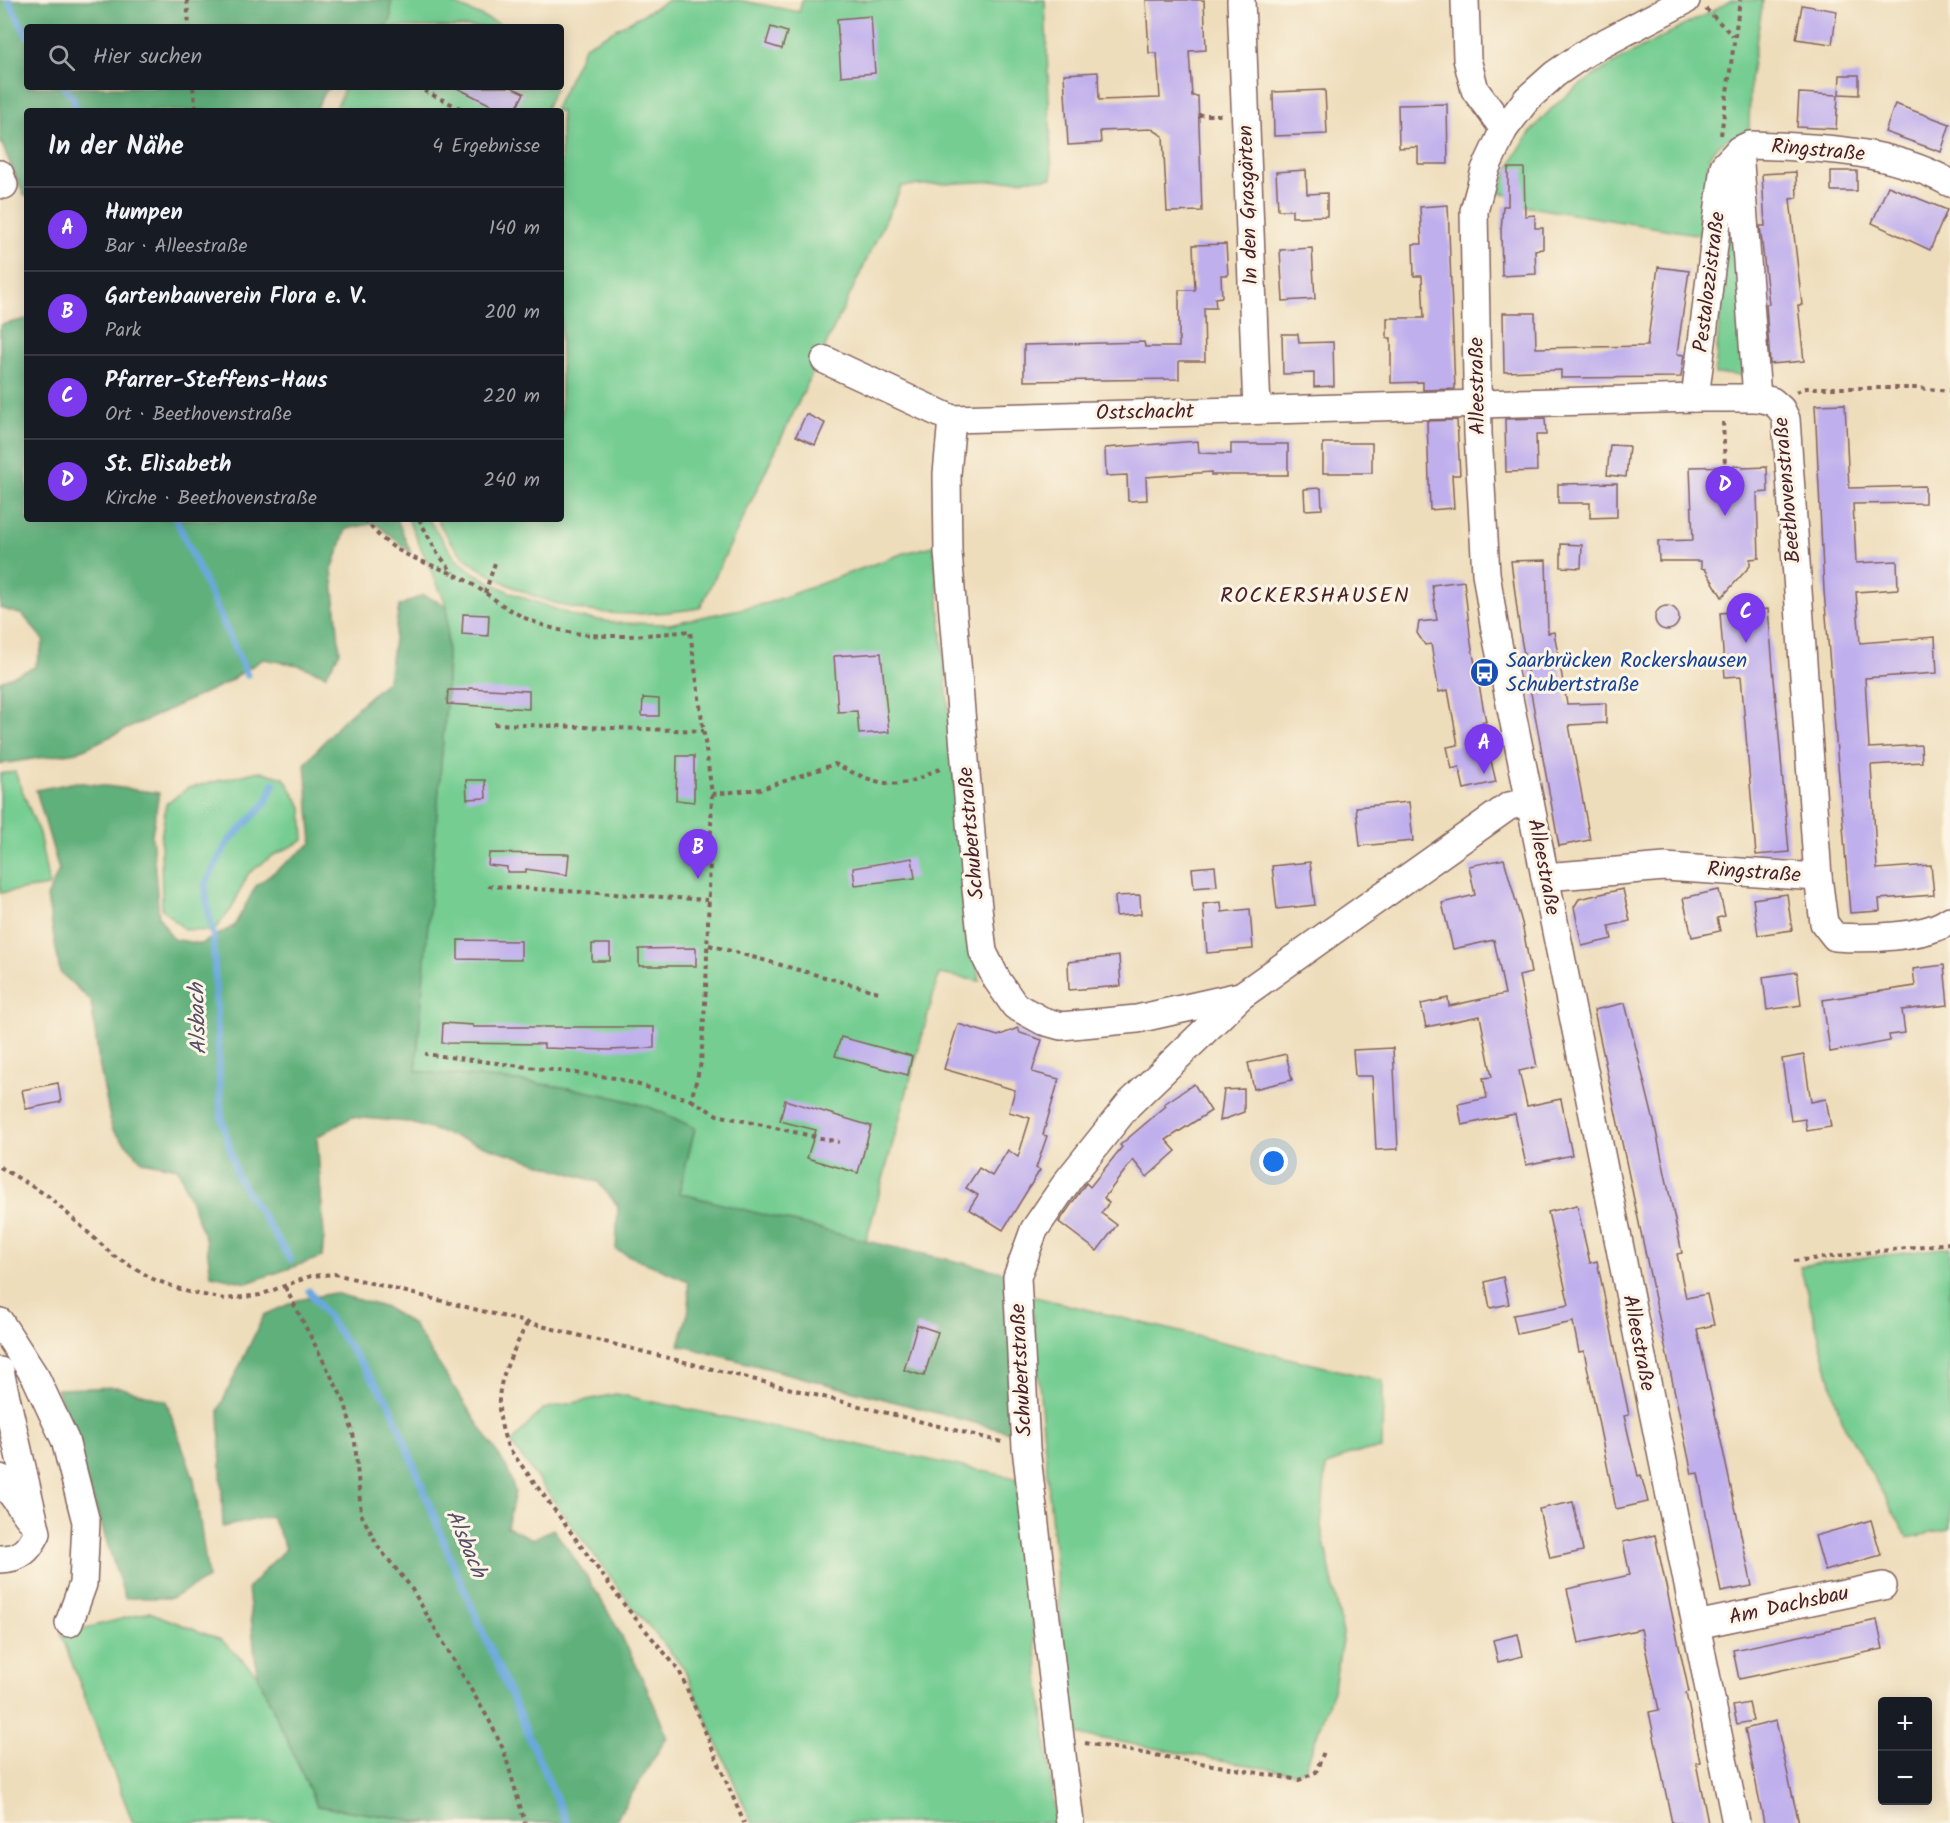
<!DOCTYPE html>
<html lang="de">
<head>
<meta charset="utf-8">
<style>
  body { margin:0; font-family:Kalam,sans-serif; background:#242831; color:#f1f3f6 }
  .controls { position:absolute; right:18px; bottom:18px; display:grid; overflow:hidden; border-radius:6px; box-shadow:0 3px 15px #0003 }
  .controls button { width:54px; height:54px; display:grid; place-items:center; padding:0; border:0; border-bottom:2px solid #363941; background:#171b24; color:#f1f3f6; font:30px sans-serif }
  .you { position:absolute; left:1274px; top:1162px; width:21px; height:21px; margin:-15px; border:4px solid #fff; border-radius:50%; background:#1a73e8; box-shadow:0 0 0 9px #1a73e833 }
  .badge { display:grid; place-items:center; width:39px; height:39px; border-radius:50%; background:#7c3aed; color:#fff; font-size:20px; font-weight:700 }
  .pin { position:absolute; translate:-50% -50px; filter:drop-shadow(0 2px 3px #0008) }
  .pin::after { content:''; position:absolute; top:32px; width:21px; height:18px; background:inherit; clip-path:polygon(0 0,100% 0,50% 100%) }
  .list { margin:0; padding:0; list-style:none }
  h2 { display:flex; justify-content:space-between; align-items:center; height:78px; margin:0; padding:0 24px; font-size:26px }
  h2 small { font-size:20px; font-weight:400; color:#9ea1a6 }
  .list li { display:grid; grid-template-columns:39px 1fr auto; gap:18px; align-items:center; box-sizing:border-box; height:84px; padding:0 24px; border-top:2px solid #363941 }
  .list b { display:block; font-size:22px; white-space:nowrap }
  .list p { margin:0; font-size:20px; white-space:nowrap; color:#9ea1a6 }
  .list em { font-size:20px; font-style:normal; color:#9ea1a6 }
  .icon { flex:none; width:33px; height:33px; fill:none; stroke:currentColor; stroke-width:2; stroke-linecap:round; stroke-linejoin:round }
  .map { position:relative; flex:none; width:1950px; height:1823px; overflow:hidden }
  .search { position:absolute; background:#171b24; box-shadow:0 3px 15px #0003; left:24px; top:24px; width:540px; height:66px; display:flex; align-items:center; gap:15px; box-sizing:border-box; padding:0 21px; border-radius:6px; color:#9ea1a6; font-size:22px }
  .panel { position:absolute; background:#171b24; box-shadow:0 3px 15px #0003; left:24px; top:108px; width:540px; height:414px; border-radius:6px }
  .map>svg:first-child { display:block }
  .green { fill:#75cd92; stroke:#60765e; stroke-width:1.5 }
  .forest { fill:#60b07c; stroke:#556854; stroke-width:1.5 }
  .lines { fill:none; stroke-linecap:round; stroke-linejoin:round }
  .stream { stroke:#6ba8dd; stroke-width:7 }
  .building { fill:#bfafed }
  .minor-casing { stroke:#83625d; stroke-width:30 }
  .path { stroke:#83625d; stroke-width:4; stroke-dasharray:4.5 4.5; stroke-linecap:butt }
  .minor { stroke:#fff; stroke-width:27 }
  .labels { text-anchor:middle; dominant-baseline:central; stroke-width:6; stroke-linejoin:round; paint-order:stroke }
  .street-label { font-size:21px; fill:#4a1f2b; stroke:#fcf5e5 }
  .transit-label { font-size:21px; fill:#164399; stroke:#fcf5e5; text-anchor:start }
  .neighbourhood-label { font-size:22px; letter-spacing:1.5px; fill:#4a1f2b; stroke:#fcf5e5 }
  .water-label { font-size:22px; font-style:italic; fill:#564f69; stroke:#fcf5e5 }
</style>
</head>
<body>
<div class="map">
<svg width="1950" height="1823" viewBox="0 0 1950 1823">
  <rect width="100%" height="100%" fill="#fcf5e5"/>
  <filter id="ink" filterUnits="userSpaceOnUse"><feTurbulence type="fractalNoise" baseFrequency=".0167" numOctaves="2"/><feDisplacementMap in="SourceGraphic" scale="12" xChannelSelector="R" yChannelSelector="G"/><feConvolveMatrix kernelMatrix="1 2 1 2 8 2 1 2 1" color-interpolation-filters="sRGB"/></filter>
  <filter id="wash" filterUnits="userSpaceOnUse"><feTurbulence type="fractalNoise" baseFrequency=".008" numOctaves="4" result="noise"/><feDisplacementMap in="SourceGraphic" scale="24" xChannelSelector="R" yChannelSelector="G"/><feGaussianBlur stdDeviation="1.35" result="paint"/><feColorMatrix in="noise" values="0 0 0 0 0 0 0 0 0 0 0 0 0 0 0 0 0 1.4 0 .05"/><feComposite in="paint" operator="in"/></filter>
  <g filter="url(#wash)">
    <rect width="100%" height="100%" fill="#edb"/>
    <!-- green -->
    <g class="green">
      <polygon points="379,0 445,0 506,27 368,27"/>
      <path d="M 669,0 L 738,0 L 799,12 L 802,0 L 1045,0 L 1052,178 L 902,186 L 700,608 C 631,619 574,617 509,585 C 474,567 456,556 437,519 L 561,519 L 561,111 L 554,111 L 585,46 Z"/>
      <path d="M 1731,0 L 1763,0 L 1750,81 L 1749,133 C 1731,137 1718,140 1709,157 L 1701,235 L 1524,206 L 1508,195 L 1499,192 C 1530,102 1600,70 1679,28 C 1696,19 1715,11 1731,0 Z"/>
      <polygon points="345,87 555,87 545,111 335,111"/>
      <polygon points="1727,225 1738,225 1744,375 1715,374"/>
      <path d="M 408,519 L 428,519 L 455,558 L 474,573 L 511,593 L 577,617 L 619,623 L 669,624 L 768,603 L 904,553 L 934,546 L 966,907 L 980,981 L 939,974 L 866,1241 L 679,1193 L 695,1128 C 680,1121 664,1113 648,1107 C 574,1083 493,1079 415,1071 L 447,691 L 447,606 Z"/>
      <polygon points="259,771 284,778 302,807 304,840 272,856 248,874 232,908 213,932 184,929 162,909 161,839 166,804 188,788"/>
      <polygon points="15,772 39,833 49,886 0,893 0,774"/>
      <polygon points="1950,1247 1950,1529 1908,1538 1841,1420 1800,1266"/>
      <polygon points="1031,1296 1383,1381 1382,1449 1351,1453 1326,1467 1321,1526 1343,1634 1334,1687 1305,1769 1293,1773 1071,1733"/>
      <polygon points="616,1394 1016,1478 1056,1823 752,1823 684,1668 631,1605 511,1443 543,1409"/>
      <polygon points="149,1612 221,1640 257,1674 317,1806 430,1823 133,1823 61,1634"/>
    </g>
    <!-- forest -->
    <g class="forest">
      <polygon points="0,0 391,0 391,20 384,27 27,27 27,87 330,87 322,96 316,111 27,111 27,197 24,195 0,140"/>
      <polygon points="27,319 27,519 397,519 411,553 375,523 346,529 332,570 340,652 326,675 298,665 263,659 226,683 77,752 0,764 0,681 35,667 44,641 23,615 0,608 0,325"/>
      <path d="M 423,595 L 447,606 L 447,691 L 416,1071 C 493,1079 574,1083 649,1107 C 664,1113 680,1121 695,1128 L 679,1193 L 866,1241 L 1008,1273 L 1017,1434 L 679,1345 L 689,1309 L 688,1281 L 616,1250 L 618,1206 L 598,1182 L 408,1122 L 352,1117 L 317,1137 L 324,1236 L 322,1257 L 247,1283 L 211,1275 L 206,1241 L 178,1168 L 142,1161 L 112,1129 L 99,1063 L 91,1001 L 60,972 L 47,897 L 59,870 L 36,790 L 76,782 L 159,793 L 152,835 L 159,917 L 173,939 L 201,944 L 234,926 L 256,886 L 312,843 L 305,764 L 341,722 L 388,680 L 399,606 Z"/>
      <path d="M 334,1293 L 387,1308 L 413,1325 L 507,1468 L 515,1492 L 507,1527 L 533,1539 L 553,1529 C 601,1592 639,1663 667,1737 L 614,1823 L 430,1823 L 317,1806 L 257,1674 L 248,1588 L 286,1548 L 271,1516 L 223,1527 L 219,1409 L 264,1315 L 298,1300 Z"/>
      <polygon points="119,1387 166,1401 194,1479 208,1578 172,1598 125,1598 57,1389"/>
    </g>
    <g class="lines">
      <!-- stream -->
      <g class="stream">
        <polyline points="9,1 27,36"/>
        <polyline points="64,87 73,98 78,111"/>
        <polyline points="176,519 247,675"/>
        <polyline points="274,783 266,803 227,843 205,885 208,911 213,932 221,1115 237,1176 290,1259"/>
        <polyline points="309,1291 390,1404 449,1555 567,1823"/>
      </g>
    </g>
    <g id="blocks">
      <!-- building -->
      <g class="building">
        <polygon points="1146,0 1204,0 1206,50 1189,51 1192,96 1198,96 1202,211 1167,212 1163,136 1152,129 1100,131 1101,143 1068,145 1064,74 1098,72 1099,100 1160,98 1157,53 1149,53"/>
        <polygon points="1802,5 1837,11 1832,44 1796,39"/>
        <polygon points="871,16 875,73 841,76 837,19"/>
        <polygon points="771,27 787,32 782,49 766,44"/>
        <polygon points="1840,75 1859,75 1859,95 1839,94"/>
        <polygon points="455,87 511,87 524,93 515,111 503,111"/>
        <polygon points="1325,90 1327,134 1274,136 1273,92"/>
        <polygon points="1799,93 1838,95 1836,129 1797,127"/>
        <polygon points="1447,104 1448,164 1418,164 1418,147 1399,148 1398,105"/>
        <polygon points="1895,104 1950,124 1941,152 1885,132"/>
        <polygon points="1508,168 1524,168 1525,216 1535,215 1535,228 1543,228 1543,249 1535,250 1536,274 1502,276 1501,230 1503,206 1508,206"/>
        <polygon points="1306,170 1307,194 1327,193 1327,216 1292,217 1292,210 1278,210 1276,172"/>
        <rect x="1831" y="171" width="26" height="20"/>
        <polygon points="1796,172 1797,198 1790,199 1802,305 1798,305 1804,361 1770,364 1766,304 1769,304 1760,226 1765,226 1762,174"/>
        <polygon points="1888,186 1947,210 1930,250 1872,223"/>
        <polygon points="1448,205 1455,389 1423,390 1423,382 1391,383 1391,338 1387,338 1387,318 1424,318 1422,276 1414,276 1413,244 1422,244 1420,207"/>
        <polygon points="1226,244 1228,275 1221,275 1222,297 1215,298 1216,308 1204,308 1205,361 1179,361 1179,379 1024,381 1024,345 1144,342 1145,347 1179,347 1179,290 1195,290 1193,245"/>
        <polygon points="1312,248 1315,299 1283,301 1280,250"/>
        <polygon points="1658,267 1689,271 1677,354 1684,355 1681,377 1561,378 1561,370 1504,372 1503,313 1535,313 1536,348 1647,346"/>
        <polygon points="1282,334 1298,334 1299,343 1333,342 1334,386 1314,387 1314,373 1283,374"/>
        <polygon points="1845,404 1849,488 1925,486 1925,503 1853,504 1856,563 1897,561 1898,589 1856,592 1860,643 1935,637 1937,673 1865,678 1869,748 1921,745 1922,762 1871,765 1877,869 1931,865 1934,895 1879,899 1880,911 1850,913 1824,591 1815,405"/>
        <polygon points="806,414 825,423 815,445 796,436"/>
        <polygon points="1545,418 1546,435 1536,435 1537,471 1506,472 1505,419"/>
        <polygon points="1457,420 1460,475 1452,475 1454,508 1430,510 1427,421"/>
        <polygon points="1198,441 1199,453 1231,454 1231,444 1288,444 1288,475 1211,475 1211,472 1146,477 1147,500 1128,501 1127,475 1106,476 1105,448"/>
        <rect x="1323" y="443" width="49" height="30"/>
        <polygon points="1610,445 1629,446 1626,477 1607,475"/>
        <polygon points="1742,466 1743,468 1767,467 1768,492 1757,493 1759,558 1750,559 1750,566 1722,597 1705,569 1701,568 1701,561 1659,561 1658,541 1693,540 1690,467"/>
        <polygon points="1617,483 1617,517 1590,518 1590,503 1558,503 1558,484"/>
        <polygon points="1321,488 1322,509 1305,510 1304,489"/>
        <polygon points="1561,544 1582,545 1581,568 1561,567"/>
        <polygon points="1546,560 1548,633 1554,632 1567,704 1606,703 1606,723 1569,725 1590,840 1559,846 1520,633 1511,561"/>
        <polygon points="1464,581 1471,643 1486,722 1482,722 1496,782 1464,789 1459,767 1452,769 1447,747 1458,745 1448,690 1439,692 1431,644 1425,645 1417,633 1419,622 1437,620 1432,585"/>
        <circle cx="1667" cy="618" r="12"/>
        <polygon points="1768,609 1789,852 1756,855 1741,676 1725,677 1720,613"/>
        <polygon points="463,614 489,615 488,636 462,634"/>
        <polygon points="881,653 889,732 859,734 857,711 838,712 834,656"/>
        <polygon points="469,688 529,691 529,709 447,704 448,690 469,690"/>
        <polygon points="643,698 659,699 659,716 642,716"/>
        <polygon points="677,756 694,756 694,802 676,800"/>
        <polygon points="466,780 485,780 486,798 467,799"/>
        <polygon points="1409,802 1413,841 1360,846 1356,807"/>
        <polygon points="489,853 569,854 567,875 526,869 526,872 507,872 507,867 488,865"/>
        <polygon points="912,858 915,878 855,885 853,868"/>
        <polygon points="1504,859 1522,923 1531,973 1519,976 1537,1067 1519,1071 1527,1106 1561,1099 1572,1155 1526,1165 1515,1114 1462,1125 1458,1104 1487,1098 1483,1078 1492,1077 1480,1016 1426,1027 1421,1004 1448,998 1449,1006 1505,994 1494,940 1453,949 1442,903 1475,895 1469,866"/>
        <polygon points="1310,862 1315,905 1277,909 1272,866"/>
        <polygon points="1215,866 1217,886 1194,888 1192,868"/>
        <polygon points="1623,889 1630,921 1609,926 1612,939 1582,946 1574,907 1579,899"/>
        <polygon points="1719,890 1725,916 1717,918 1720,931 1692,937 1683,898"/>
        <polygon points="1787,894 1792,930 1758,935 1753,899"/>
        <polygon points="1140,895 1141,914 1116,916 1115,896"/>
        <polygon points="1221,902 1222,912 1250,909 1253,949 1207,953 1203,904"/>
        <polygon points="458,940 521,941 521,960 458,959"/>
        <rect x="592" y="944" width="18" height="17"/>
        <polygon points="696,948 696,966 639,966 639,949"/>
        <polygon points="1119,956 1121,986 1069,990 1068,962"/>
        <polygon points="1944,965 1948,1005 1902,1010 1905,1033 1889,1035 1890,1041 1830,1052 1823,1000 1915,986 1913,969"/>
        <polygon points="1797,972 1801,1005 1767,1010 1763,977"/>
        <polygon points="1625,1003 1654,1122 1682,1253 1677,1254 1686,1298 1707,1294 1714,1325 1697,1329 1752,1586 1721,1592 1698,1473 1692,1474 1594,1010"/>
        <polygon points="443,1023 473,1025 473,1027 654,1027 654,1048 609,1050 544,1048 544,1044 442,1043"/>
        <polygon points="958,1024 998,1036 1018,1028 1020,1033 1042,1040 1032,1072 1059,1079 1043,1135 1047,1136 1036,1168 1040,1170 1003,1230 969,1209 978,1195 966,1188 979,1168 992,1176 1008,1150 1018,1157 1030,1118 1009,1112 1015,1090 944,1069"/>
        <polygon points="841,1037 912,1056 908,1075 835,1056"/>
        <polygon points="1393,1048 1398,1149 1376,1150 1372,1076 1355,1076 1353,1050"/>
        <polygon points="1286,1054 1292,1080 1254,1089 1248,1063"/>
        <polygon points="1804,1055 1811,1102 1826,1099 1831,1127 1807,1131 1805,1119 1791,1121 1782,1059"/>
        <polygon points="58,1083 61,1102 26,1109 22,1090"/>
        <polygon points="1194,1084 1211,1111 1166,1140 1176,1151 1147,1177 1133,1160 1104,1198 1109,1203 1101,1213 1117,1225 1097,1251 1059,1222 1086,1183 1090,1187 1122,1147 1120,1145 1166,1106 1164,1104"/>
        <polygon points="1244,1089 1244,1112 1220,1121 1224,1090"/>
        <polygon points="785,1100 871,1126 858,1173 807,1158 816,1130 780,1121"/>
        <polygon points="1577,1205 1590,1263 1597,1261 1629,1415 1624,1416 1638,1476 1641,1475 1648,1502 1616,1509 1584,1351 1579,1352 1573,1322 1517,1334 1513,1315 1569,1305 1548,1212"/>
        <polygon points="1503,1277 1509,1304 1490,1308 1485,1282"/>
        <polygon points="917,1325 938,1332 924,1376 904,1370"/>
        <polygon points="1573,1502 1583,1551 1550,1558 1539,1509"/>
        <polygon points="1871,1520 1881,1555 1825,1571 1815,1536"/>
        <polygon points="1655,1535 1689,1692 1686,1693 1700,1762 1696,1763 1708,1823 1672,1823 1649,1712 1659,1710 1641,1629 1579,1643 1567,1589 1630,1575 1623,1542"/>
        <polygon points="1877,1620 1883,1649 1739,1679 1733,1650"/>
        <polygon points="1518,1634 1523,1656 1498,1662 1493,1640"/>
        <polygon points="1749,1703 1753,1721 1737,1724 1733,1706"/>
        <polygon points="1776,1721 1793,1798 1799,1823 1764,1823 1745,1729"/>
      </g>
    </g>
  </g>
  <g filter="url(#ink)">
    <use href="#blocks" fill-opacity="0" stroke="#83625d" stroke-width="1.5"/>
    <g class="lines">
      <defs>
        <g id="minor">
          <polyline points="1241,0 1257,410"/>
          <polyline points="1465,0 1467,59 1475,90 1504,129"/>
          <polyline points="1686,0 1587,52 1555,74 1527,99 1504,129 1485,170 1474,211 1478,434 1486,573 1494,624 1736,1823"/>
          <polyline points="1739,150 1757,398"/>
          <polyline points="0,174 4,185"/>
          <path d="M 825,360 L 952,419 L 1695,398 L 1757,398 L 1772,401 L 1781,409 L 1786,419 L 1818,877 L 1824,923 L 1835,937 C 1865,939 1926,938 1950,920"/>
          <path d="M 1695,398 L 1724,166 L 1739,150 L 1750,145 C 1818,147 1890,149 1950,183"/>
          <polyline points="952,419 947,474 948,552 974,871 983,952 997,980 1015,1006 1043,1021 1061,1026 1137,1019 1240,996"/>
          <polyline points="1545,877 1665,867 1818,877"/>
          <polyline points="0,1322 36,1378 65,1440 86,1522 83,1584 69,1623"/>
          <path d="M 0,1371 L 37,1533 C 29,1550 20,1559 0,1559"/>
          <polyline points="0,1478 29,1518"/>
          <polyline points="1696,1625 1883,1586"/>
          <polyline points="1070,1823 1026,1448 1017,1277 1034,1230 1069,1179 1128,1105 1241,996 1509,806 1530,802"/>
        </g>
      </defs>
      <!-- minor casing -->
      <use href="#minor" class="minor-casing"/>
      <!-- path -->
      <g class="path">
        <polyline points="187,0 189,27"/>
        <polyline points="1706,9 1733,36"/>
        <polyline points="193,87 196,111"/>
        <polyline points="416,87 466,111"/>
        <polyline points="1198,115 1223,115"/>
        <polyline points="1721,135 1740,0"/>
        <polyline points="1796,392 1806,388 1917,388 1950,391"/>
        <polyline points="1723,422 1725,466"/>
        <path d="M 365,519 C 388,552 415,558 451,573 C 476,583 497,604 521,616 C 575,643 632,637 690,631 L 712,794 L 706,988 L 701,1063 L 691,1100 L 615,1078 L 425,1054"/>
        <polyline points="419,519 436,551 453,573"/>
        <polyline points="485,593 496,560"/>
        <polyline points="494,724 704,731"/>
        <path d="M 712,794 L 761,789 L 835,764 C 860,776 883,789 912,781 C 922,778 932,770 942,769"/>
        <polyline points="488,886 709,900"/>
        <polyline points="709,945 882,993"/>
        <polyline points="691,1100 717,1115 839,1142"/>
        <polyline points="0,1167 48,1196 114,1256 153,1279 188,1292 225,1299 260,1295 311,1276 335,1274 1002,1442"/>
        <polyline points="1794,1261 1950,1243"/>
        <polyline points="285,1287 345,1403 355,1442 361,1514 379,1548 410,1586 489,1720 504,1751 525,1823"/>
        <path d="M 527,1323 C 504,1372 488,1393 508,1447 L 626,1607 L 679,1670 L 744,1823"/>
        <polyline points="1085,1743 1299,1780 1316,1772 1325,1749"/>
      </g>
      <!-- minor -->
      <use href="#minor" class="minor"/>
    </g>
  </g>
  <!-- icons -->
  <defs>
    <symbol id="bus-disc" viewBox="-11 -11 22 22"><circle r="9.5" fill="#1a4fb4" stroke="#fcf5e5"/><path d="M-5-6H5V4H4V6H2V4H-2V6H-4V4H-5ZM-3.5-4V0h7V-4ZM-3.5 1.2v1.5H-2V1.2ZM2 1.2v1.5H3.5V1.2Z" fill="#fff"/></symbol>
  </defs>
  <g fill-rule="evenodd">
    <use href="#bus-disc" x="1468" y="656" width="33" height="33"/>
  </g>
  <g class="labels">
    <!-- street labels -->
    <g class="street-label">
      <text transform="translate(1818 151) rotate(5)">Ringstraße</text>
      <text transform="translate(1249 205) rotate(-92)">In den Grasgärten</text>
      <text transform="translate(1710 282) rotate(-83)">Pestalozzistraße</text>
      <text transform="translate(1478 386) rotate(-91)">Alleestraße</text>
      <text transform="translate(1145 413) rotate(-1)">Ostschacht</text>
      <text transform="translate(1788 490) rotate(-95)">Beethovenstraße</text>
      <text transform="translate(972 833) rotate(-95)">Schubertstraße</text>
      <text transform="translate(1543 867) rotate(79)">Alleestraße</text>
      <text transform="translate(1754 873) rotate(4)">Ringstraße</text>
      <text transform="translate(1638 1343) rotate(79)">Alleestraße</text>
      <text transform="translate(1022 1370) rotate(-93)">Schubertstraße</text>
      <text transform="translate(1789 1606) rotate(-12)">Am Dachsbau</text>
    </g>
    <!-- transit labels -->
    <g class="transit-label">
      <text x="1506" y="661">Saarbrücken Rockershausen<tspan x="1506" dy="24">Schubertstraße</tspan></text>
    </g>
    <!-- neighbourhood labels -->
    <g class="neighbourhood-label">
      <text x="1315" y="596">ROCKERSHAUSEN</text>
    </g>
    <!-- water labels -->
    <g class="water-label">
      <text transform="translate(199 1019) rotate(-92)">Alsbach</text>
      <text transform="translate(465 1544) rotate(67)">Alsbach</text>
    </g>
  </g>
</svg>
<div class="controls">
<button>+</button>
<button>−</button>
</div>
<div class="you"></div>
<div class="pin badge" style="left:1484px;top:774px">A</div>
<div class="pin badge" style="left:698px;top:879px">B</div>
<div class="pin badge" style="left:1746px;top:643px">C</div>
<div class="pin badge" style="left:1725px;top:516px">D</div>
<div class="search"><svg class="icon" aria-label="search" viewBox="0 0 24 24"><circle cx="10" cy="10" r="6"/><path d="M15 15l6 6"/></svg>Hier suchen</div>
<section class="panel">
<h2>In der Nähe<small>4 Ergebnisse</small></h2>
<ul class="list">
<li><span class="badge">A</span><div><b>Humpen</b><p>Bar · Alleestraße</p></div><em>140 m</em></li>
<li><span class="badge">B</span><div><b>Gartenbauverein Flora e. V.</b><p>Park</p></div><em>200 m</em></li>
<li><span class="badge">C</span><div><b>Pfarrer-Steffens-Haus</b><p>Ort · Beethovenstraße</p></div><em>220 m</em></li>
<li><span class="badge">D</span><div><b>St. Elisabeth</b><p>Kirche · Beethovenstraße</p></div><em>240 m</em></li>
</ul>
</section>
</div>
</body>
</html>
